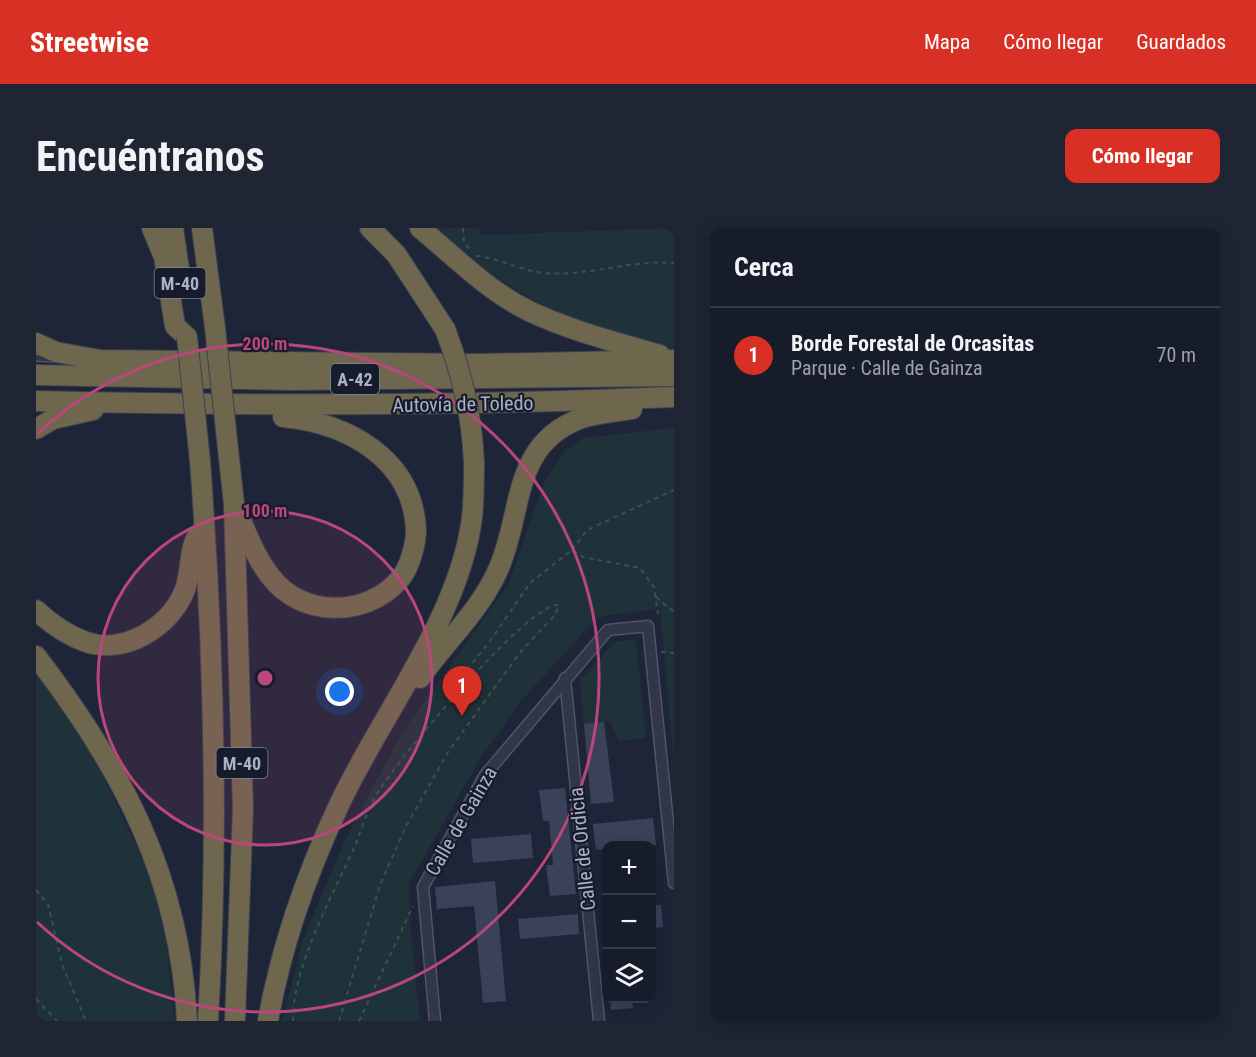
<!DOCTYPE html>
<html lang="es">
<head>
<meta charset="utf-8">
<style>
  body { margin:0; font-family:"Roboto Condensed",sans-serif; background:#1f2532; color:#f1f3f6 }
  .controls { position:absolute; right:18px; bottom:18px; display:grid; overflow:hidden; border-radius:12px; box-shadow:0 3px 15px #0003 }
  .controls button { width:54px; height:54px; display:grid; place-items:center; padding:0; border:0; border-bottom:2px solid #353a47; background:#161c2a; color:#f1f3f6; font:30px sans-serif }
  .you { position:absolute; left:304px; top:464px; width:21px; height:21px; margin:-15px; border:4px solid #fff; border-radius:50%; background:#1a73e8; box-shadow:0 0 0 9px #1a73e833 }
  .badge { display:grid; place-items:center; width:39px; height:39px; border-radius:50%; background:#d93025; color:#fff; font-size:20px; font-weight:700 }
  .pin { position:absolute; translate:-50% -50px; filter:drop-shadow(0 2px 3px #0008) }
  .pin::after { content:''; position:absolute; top:32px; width:21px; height:18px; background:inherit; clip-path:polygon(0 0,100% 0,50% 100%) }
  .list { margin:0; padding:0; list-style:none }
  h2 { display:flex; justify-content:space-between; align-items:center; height:78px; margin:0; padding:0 24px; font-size:26px }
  h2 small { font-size:20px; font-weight:400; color:#9ea1a8 }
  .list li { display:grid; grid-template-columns:39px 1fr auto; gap:18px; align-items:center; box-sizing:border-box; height:96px; padding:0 24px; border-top:2px solid #353a47 }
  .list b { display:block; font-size:22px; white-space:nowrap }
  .list p { margin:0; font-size:20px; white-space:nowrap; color:#9ea1a8 }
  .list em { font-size:20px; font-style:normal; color:#9ea1a8 }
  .icon { flex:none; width:33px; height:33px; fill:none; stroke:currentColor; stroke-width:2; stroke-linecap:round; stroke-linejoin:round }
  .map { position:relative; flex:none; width:638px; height:793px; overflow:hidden; border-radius:12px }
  header { display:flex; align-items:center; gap:36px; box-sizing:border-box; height:84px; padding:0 30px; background:#d93025; color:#fff }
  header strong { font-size:28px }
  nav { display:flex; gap:33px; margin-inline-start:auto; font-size:21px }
  .intro { display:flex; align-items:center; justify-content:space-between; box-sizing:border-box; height:144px; padding:0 36px }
  h1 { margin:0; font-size:42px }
  .button { padding:15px 27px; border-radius:12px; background:#d93025; color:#fff; font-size:21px; font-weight:700 }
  main { display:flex; gap:36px; padding:0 36px }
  aside { flex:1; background:#161c2a; border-radius:12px; box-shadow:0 3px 15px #0003 }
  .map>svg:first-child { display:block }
  .green { fill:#203239 }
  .building { fill:#394259 }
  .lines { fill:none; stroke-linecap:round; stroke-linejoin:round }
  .service-casing { stroke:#4f5467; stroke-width:8 }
  .minor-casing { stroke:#4f5467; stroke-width:13 }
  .motorway-casing { stroke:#3c4153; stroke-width:22 }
  .path { stroke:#3d4f56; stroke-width:2; stroke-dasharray:4.5 4.5; stroke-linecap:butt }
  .service { stroke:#313748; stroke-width:5 }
  .minor { stroke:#313748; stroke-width:10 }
  .motorway { stroke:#6f674d; stroke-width:20 }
  .motorway-bridge-casing { stroke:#3c4153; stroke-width:22; stroke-linecap:butt }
  .motorway-bridge { stroke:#6f674d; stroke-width:20 }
  .ring { fill:none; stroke:#bb467b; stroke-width:3 }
  .labels { text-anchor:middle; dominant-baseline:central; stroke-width:4.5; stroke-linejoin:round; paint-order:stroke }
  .shield { fill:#171c2c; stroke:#7f8498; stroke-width:1.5 }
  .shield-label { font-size:18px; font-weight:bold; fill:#abb1c6 }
  .street-label { font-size:20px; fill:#abb1c6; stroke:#171c2c }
  .centre { fill:#bb467b; stroke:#171c2c; stroke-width:3 }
  .ring-label { font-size:18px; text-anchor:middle; font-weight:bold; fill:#bb467b; stroke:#171c2c; stroke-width:4.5; stroke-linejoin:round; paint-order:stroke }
</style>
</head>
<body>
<header>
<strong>Streetwise</strong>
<nav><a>Mapa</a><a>Cómo llegar</a><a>Guardados</a></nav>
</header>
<div class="intro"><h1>Encuéntranos</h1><a class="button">Cómo llegar</a></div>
<main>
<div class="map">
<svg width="638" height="793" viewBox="0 0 638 793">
  <rect width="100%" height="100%" fill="#1e2538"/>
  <!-- green -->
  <g class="green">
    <path d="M 398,0 L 443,0 L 445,7 L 638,0 L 638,120 C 549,111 464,58 398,0 Z"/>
    <polygon points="638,200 638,536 624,381 565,388 556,395 485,473 444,531 373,655 374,694 384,793 246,793 267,712 308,614 367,503 472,357 510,250 529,223 547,210"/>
    <polygon points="600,412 610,510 583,513 574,494 548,496 544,452 580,413"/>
    <polygon points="0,444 60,534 112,642 130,712 139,793 0,793"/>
  </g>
  <!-- building -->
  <g class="building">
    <polygon points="568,494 578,574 555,576 548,496"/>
    <polygon points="529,560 540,666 514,668 510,637 517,637 513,593 507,593 503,562"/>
    <polygon points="617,590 620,617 570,618 570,621 560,622 557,596"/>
    <polygon points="495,606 497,630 437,635 435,611"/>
    <polygon points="459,653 470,773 447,775 438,678 401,681 399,659"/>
    <polygon points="625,677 627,699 615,700 615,678"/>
    <polygon points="542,686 543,706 484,711 482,691"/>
    <polygon points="574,771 596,771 597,780 575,782"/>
  </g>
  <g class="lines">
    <defs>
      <polyline id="service" points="0,130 17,131"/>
      <g id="minor">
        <polyline points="529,450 563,793"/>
        <polyline points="399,793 387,659 449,547 572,402 612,398 638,655"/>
      </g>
      <g id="motorway">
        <polyline points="116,0 128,29 139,98 151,109"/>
        <polyline points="137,0 144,48"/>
        <polyline points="166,0 179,100"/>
        <polyline points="334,0 360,26 409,101"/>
        <path d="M 384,0 C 419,29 452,63 493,83 C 535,103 580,114 624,127"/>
        <polyline points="0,115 20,124 64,132 442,136 638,132"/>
        <polyline points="0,147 254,152 638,148"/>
        <path d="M 0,173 C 213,178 425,178 638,169"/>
        <polyline points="0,201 17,191 57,182"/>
        <polyline points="192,221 198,276 207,580 199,793"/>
        <path d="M 164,233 C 178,420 183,606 172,793"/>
        <path d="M 198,276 C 209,301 218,328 235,349 C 265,389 330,390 363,352 C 374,340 380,316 380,301 C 376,230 311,195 247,189"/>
        <path d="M 0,382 C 15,396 31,407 50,414 C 89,427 133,399 148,364 C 156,346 152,323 162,307"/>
        <path d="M 0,428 C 86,540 144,649 151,793"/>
        <path d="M 384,450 C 409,414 444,383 462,342 C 488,285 474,216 546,190 C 562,185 580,184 596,181"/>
        <path d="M 232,793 C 245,719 271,645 303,577 C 345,487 423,390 436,290 C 438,272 438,253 438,235"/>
      </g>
    </defs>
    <!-- service casing -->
    <use href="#service" class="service-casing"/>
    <!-- minor casing -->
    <use href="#minor" class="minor-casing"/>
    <!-- motorway casing -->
    <use href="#motorway" class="motorway-casing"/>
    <!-- path -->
    <g class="path">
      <polyline points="427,0 428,14 436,24"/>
      <path d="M 440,28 C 464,30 485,43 508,45 C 552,49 595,31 638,35"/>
      <polyline points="536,322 551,302 638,262"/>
      <polyline points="620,369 638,384"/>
      <polyline points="625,424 638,425"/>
      <polyline points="418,465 423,451 452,416 494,355 536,322 547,329 604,340 618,359 622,386"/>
      <polyline points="0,662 12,676 26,736 50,793"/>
      <polyline points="0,771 21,793"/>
      <path d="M 257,793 C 256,740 297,666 319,618 C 326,600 332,580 342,564 C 360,534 494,372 523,377 L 519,387 L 486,422 L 412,524 L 369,600 L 344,657 L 303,793"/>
      <polyline points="323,793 377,678"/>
    </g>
    <!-- service -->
    <use href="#service" class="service"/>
    <!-- minor -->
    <use href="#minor" class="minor"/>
    <!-- motorway -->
    <use href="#motorway" class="motorway"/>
    <defs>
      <g id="motorway-bridge">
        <polyline points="179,100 192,221"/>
        <path d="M 409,101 C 426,146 436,187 438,235"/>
        <polyline points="151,109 164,233"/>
      </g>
    </defs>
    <!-- motorway-bridge casing -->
    <use href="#motorway-bridge" class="motorway-bridge-casing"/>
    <!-- motorway-bridge -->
    <use href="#motorway-bridge" class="motorway-bridge"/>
  </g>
  <!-- distance rings -->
  <circle cx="229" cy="450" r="167" fill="#bb467b" fill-opacity=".12"/>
  <g class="ring">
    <circle cx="229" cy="450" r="167"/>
    <path d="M1 206A334 334 0 1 1 1 694"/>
  </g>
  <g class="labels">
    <!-- shield labels -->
    <g class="shield">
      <rect x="118.5" y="40" width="51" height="30" rx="4.5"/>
      <rect x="295" y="136" width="48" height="30" rx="4.5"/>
      <rect x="180.5" y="520" width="51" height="30" rx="4.5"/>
    </g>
    <g class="shield-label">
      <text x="144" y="55">M-40</text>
      <text x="319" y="151">A-42</text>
      <text x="206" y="535">M-40</text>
    </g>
    <!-- street labels -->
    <g class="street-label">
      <text transform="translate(427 176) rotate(-1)">Autovía de Toledo</text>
      <text transform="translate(425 593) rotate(-60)">Calle de Gainza</text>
      <text transform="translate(546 621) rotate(-96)">Calle de Ordicia</text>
    </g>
  </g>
  <circle cx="229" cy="450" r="9" class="centre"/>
  <g class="ring-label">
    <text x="229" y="122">200 m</text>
    <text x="229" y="289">100 m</text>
  </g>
</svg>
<div class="controls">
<button>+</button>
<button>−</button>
<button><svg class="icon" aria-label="layers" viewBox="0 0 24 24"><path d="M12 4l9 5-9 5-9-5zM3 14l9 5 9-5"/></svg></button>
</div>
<div class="you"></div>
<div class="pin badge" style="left:426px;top:488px">1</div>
</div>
<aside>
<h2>Cerca<small></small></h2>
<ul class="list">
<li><span class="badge">1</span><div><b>Borde Forestal de Orcasitas</b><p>Parque · Calle de Gainza</p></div><em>70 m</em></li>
</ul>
</aside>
</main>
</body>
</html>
